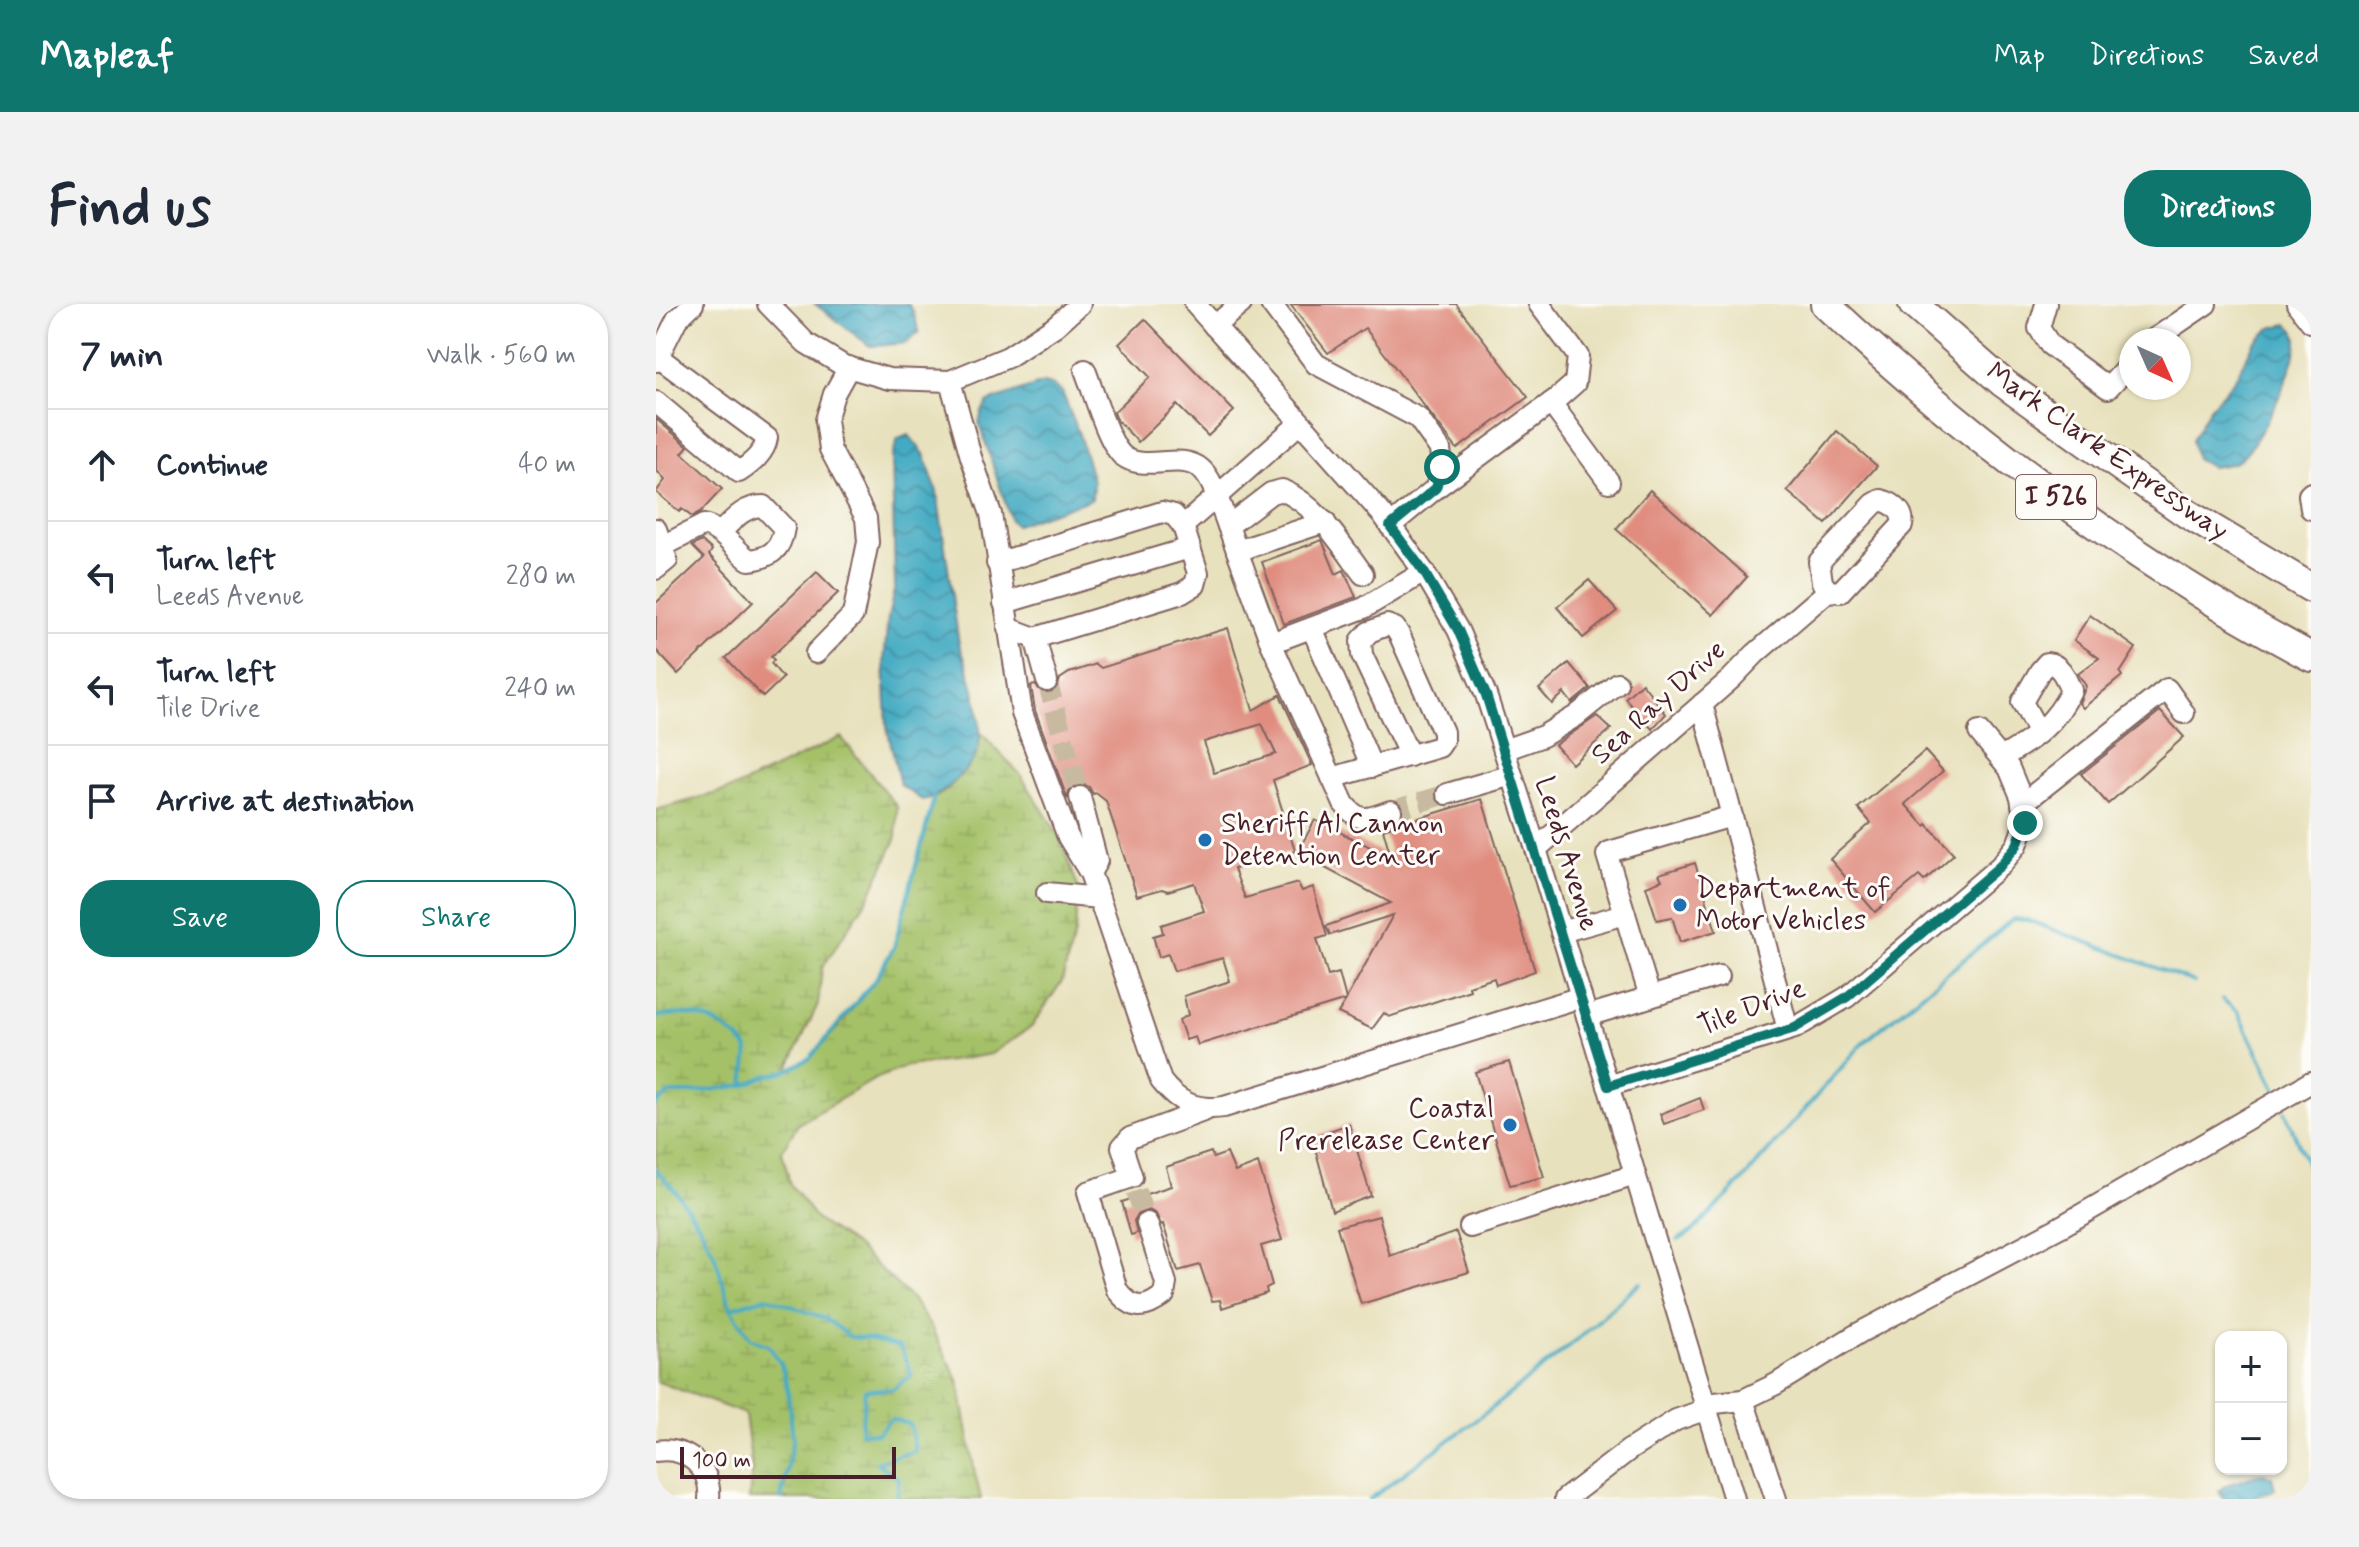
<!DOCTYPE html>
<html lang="en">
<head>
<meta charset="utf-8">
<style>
  body { margin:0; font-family:Mynerve,sans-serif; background:#f2f2f3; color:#1f2937 }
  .controls { position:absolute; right:24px; bottom:24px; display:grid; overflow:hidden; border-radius:16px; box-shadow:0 2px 6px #0004 }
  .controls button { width:72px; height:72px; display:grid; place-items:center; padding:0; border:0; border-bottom:2px solid #e0e1e3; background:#fff; color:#1f2937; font:40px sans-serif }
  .compass { position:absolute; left:1463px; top:24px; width:72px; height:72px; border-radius:50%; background:#fff; box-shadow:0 2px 6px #0004; rotate:135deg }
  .scale { position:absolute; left:24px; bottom:20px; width:216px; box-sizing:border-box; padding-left:8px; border:4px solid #4a1f2b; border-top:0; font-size:22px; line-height:28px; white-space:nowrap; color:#4a1f2b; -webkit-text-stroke:6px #fdfcf7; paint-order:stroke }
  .stop { position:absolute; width:24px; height:24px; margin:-18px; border:6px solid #0f766e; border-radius:50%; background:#fff }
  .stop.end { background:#0f766e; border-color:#fff; box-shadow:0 2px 8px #0008 }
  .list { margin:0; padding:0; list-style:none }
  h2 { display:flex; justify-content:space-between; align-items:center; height:104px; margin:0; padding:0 32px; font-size:34px }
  h2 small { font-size:26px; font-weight:400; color:#747a83 }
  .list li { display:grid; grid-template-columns:52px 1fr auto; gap:24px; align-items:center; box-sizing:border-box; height:112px; padding:0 32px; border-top:2px solid #e0e1e3 }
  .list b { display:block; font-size:30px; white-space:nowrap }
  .list p { margin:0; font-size:26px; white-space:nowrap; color:#747a83 }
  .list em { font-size:26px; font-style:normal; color:#747a83 }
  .actions { display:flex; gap:16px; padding:24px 32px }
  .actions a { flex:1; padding:18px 0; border:2px solid #0f766e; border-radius:32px; text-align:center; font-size:28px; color:#0f766e }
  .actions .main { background:#0f766e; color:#fff }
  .icon { flex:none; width:44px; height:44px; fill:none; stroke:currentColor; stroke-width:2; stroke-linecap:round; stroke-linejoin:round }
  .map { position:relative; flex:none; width:1655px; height:1195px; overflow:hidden; border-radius:32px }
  header { display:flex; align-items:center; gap:48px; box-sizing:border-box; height:112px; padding:0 40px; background:#0f766e; color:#fff }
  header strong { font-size:38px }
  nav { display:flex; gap:44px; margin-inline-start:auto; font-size:28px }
  .intro { display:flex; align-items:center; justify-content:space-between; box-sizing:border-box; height:192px; padding:0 48px }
  h1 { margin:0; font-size:56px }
  .button { padding:20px 36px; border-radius:32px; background:#0f766e; color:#fff; font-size:28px; font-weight:700 }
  main { display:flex; gap:48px; padding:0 48px }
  aside { flex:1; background:#fff; border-radius:32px; box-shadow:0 2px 6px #0004 }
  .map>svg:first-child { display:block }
  .wetland { fill:url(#wetland-marsh); stroke:#77704a; stroke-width:2 }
  .water { fill:url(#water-waves); stroke:#466476; stroke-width:2 }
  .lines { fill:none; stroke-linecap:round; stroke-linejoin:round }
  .stream { stroke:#42aac2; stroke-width:4 }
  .building { fill:#e08d80; fill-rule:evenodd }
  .minor-tunnel { stroke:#c8baa0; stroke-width:20; stroke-dasharray:20 10; stroke-linecap:butt }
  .minor-casing { stroke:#81635e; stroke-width:24 }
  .highway-casing { stroke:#81635e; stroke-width:32 }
  .minor { stroke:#fff; stroke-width:20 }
  .highway { stroke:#fff; stroke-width:28 }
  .route { stroke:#0f766e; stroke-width:10 }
  .poi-dot { fill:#1f6fb2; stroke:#fdfcf7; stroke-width:3 }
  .labels { text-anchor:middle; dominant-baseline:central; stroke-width:6; stroke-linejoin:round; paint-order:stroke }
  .shield { fill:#fdfcf7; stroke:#806168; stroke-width:2 }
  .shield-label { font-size:26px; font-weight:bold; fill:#4a1f2b }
  .street-label { font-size:28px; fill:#4a1f2b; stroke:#fdfcf7 }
  .poi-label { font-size:28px; fill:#4a1f2b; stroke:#fdfcf7; text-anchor:start }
</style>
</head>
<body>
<header>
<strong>Mapleaf</strong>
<nav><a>Map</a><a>Directions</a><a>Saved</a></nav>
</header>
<div class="intro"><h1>Find us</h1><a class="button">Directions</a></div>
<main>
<aside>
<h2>7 min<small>Walk · 560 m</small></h2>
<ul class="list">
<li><svg class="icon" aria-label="ahead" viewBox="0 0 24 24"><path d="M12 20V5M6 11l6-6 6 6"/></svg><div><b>Continue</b></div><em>40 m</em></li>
<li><svg class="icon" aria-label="left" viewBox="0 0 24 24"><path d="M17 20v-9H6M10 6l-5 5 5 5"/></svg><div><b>Turn left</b><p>Leeds Avenue</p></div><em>280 m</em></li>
<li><svg class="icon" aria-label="left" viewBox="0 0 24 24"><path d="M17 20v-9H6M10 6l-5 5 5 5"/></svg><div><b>Turn left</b><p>Tile Drive</p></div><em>240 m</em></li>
<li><svg class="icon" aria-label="arrive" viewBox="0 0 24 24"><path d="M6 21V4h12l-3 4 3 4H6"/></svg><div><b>Arrive at destination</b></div></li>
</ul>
<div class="actions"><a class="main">Save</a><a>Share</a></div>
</aside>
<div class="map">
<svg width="1655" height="1195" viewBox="0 0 1655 1195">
  <defs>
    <pattern id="wetland-marsh" width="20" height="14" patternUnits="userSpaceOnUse" patternTransform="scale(2)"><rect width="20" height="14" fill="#a4c168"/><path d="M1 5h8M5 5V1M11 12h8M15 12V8" fill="none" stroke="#8fa55a"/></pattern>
    <pattern id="water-waves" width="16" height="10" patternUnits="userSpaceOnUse" patternTransform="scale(2)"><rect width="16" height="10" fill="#42aac2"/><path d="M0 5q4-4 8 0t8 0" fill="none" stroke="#398a9e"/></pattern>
  </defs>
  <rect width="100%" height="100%" fill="#fdfcf7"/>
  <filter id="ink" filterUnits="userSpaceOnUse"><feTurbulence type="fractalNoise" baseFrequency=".0125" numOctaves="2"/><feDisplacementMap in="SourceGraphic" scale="16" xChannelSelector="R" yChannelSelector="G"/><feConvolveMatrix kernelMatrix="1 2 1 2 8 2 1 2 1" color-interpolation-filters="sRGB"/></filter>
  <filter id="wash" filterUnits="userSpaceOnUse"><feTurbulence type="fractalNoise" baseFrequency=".006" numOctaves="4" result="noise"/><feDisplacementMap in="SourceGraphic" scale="32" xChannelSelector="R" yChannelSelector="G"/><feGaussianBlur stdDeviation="1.8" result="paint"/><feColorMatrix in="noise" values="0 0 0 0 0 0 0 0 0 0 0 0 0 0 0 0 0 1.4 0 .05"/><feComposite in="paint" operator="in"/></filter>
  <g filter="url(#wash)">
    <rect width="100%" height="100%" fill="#e8e1bd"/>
    <!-- wetland -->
    <polygon class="wetland" points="325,429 364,470 403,532 422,583 419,629 406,677 376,722 335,750 294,757 251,762 219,775 142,820 126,847 134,880 161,916 200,942 256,995 276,1025 303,1078 319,1170 325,1195 93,1195 96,1165 89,1110 0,1077 0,506 79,484 185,433 241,503 240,535 214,591 166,664 162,700 131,766 154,754 184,721 220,675 238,643 278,494 290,487 319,454"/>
    <!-- water -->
    <g class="water">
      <polygon points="159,0 252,0 257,7 263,28 251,39 214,42"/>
      <path d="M 1631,20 C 1637,24 1640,27 1641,35 C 1643,59 1601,146 1580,158 C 1573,161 1563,162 1555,163 L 1540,154 L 1536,136 L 1553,105 L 1579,75 L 1598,39 L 1615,24 Z"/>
      <polygon points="387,79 398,82 406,88 423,130 437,177 436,195 360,221 355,217 323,119 326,107 332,98"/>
      <path d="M 253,131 L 268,150 L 281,188 L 303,340 C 314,367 334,428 318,455 C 314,462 307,468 302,474 C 290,486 282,493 266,496 L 244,481 L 231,423 L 228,358 L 232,314 L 239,282 L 236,153 L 242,135 Z"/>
      <path d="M 1607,1169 L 1616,1173 L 1619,1185 C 1605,1195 1586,1195 1567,1195 L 1563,1187 L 1570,1181 Z"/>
    </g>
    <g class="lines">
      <!-- stream -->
      <g class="stream">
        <polyline points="1566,695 1582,708 1620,786"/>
        <path d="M 0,713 C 39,704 65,717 92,744 L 88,781 L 33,789 L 14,789 L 0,800"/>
        <polyline points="88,781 109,772 130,767 154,754 220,675 238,643 278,494"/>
        <polyline points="1629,807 1655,871"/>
        <polyline points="0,866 20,888 43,921 58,950 75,1004 94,1034 113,1042 125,1060 132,1088 137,1135 125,1195"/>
        <polyline points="1022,936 1037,927 1084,879 1207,739 1357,615 1371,616 1538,678"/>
        <polyline points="75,1004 111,993 170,1015 194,1033 213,1035 244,1043 256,1071 237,1085 209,1086 205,1128 221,1130 235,1115 254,1120 259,1147 220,1158 243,1175 241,1195"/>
        <polyline points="714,1195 836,1104 923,1034 984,979"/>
      </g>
    </g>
    <g id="blocks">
      <!-- building -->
      <g class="building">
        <polygon points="634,0 800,0 872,93 801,145 709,24 672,49"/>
        <polygon points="489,15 578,107 552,132 521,101 482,138 461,116 458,108 494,73 463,40"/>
        <polygon points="0,115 32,142 26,149 66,185 44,209 36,213 26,205 23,208 0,188 9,176 0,166"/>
        <polygon points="1181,127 1221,162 1170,220 1131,187"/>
        <polygon points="994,186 1091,273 1057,311 960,225"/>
        <polygon points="666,236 680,270 688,266 700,293 628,320 606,258"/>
        <polygon points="46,237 56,246 53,251 97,298 22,370 0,346 0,299 48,254 36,242"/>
        <polygon points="161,268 182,289 115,353 118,356 115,359 127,374 107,393 70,354"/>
        <polygon points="933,276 961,307 927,334 901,303"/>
        <polygon points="1434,311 1480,344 1464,369 1466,372 1427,404 1423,399 1430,382 1422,370 1443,354 1418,336"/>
        <path d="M 572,324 L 597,406 L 624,391 L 656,461 L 617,476 L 639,547 L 578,565 L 589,594 L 642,579 L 646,587 L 657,583 L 671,632 L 661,635 L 672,672 L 683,669 L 690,695 L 737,611 L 674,631 L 670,622 L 735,599 L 641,549 L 659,516 L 735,553 L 727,525 L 826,495 L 879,667 L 840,681 L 838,674 L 813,682 L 814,686 L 733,713 L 728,709 L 716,725 L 682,709 L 690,696 L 542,741 L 539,733 L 530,736 L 523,716 L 532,711 L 528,692 L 574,677 L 567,654 L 518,667 L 512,650 L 503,653 L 497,632 L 507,629 L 505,621 L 548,607 L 538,579 L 512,587 L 506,585 L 481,592 L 450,497 L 440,489 L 437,490 L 433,483 L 427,480 L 415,483 L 411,494 L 379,406 L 375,382 L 379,381 L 387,389 L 395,389 L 401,385 L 404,375 L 413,369 L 440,360 L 445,364 ZM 606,420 L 620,450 L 558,469 L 548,438 Z"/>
        <polygon points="913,359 934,384 916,399 908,389 896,400 883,385"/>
        <polygon points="986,379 1010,410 996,425 969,394"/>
        <polygon points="1504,407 1528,433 1452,500 1425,470"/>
        <polygon points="941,412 955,425 916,460 899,441"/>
        <polygon points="1269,447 1287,467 1249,500 1269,522 1271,520 1298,550 1268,577 1263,572 1219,608 1174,555 1215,519 1202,504"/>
        <polygon points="1039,559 1060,627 1024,638 1016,613 1001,616 990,582 1006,576 1003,570"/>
        <polygon points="853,758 888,873 854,881 819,768"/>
        <polygon points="1044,794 1048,806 1008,820 1004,810"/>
        <polygon points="693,820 715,892 676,907 656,833"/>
        <polygon points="555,848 557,854 571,849 579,868 602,859 626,936 605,942 616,981 610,984 611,989 566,1004 564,996 556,997 544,961 522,967 507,920 505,921 500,910 493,906 482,910 478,917 481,929 475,931 466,898 515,882 510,863"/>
        <polygon points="723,912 734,952 800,928 813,968 705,1000 681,923"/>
      </g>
    </g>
  </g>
  <g filter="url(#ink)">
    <use href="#blocks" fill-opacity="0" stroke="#81635e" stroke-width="2"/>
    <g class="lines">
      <!-- minor-tunnel -->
      <g class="minor-tunnel">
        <polyline points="391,377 424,493"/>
        <polyline points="735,507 791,490"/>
        <polyline points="480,887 491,919"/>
      </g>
      <defs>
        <g id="minor">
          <polyline points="112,0 150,39 188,62 233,75 294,77 352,53 399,22 424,0"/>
          <polyline points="539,0 727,211 768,268 802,326 830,391 880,545 1078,1195"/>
          <polyline points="615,0 660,60 762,114 784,145 786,163 780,184"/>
          <polyline points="1390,0 1383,24 1394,41 1452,84 1475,59"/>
          <polyline points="1641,0 1655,18"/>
          <polyline points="558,22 585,0"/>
          <polyline points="1497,36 1550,0"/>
          <polyline points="0,57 21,15 37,0"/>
          <path d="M 429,66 C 437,86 452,140 467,152 C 489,169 524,147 545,165 C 553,172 557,183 561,192 L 615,339 L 708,304 L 768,268"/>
          <path d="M 294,77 L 315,153 L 335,210 L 366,409 L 412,533 L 434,569 L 443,594 L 505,777 C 522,799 541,807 568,803 L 925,693"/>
          <path d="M 0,98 L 83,168 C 95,160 109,149 111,134 L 2,53"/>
          <polyline points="895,99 953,178"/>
          <polyline points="1655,189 1653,191 1655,205"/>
          <polyline points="527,222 644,119"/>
          <path d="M 572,222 L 615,189 L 626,186 C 662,202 684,239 707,270"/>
          <polyline points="734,222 780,184 903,93 919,79 922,52 883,0"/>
          <polyline points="0,225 11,256 0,265"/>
          <path d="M 7,242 L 48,221 C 67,226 77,244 93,256 C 114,254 125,246 128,224 L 107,202 C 88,202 77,216 64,229"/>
          <polyline points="581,247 669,218"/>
          <polyline points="341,259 506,208 518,211 527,222 542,269 539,281 526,289 379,334 352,324"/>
          <polyline points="348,299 534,244"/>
          <polyline points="656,324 716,463"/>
          <polyline points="379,334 391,377"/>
          <path d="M 615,339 L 688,500 C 705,521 713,514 735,507"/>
          <polyline points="160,349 197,311 212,238 210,214 174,145 170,116 178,90 193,63"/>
          <polyline points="1046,400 1076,512"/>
          <polyline points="848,446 887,432 920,412 961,379"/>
          <path d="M 1345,454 C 1375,437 1401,419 1415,386 C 1410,375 1405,360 1391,359 L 1384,367 L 1366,398 L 1383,429"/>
          <polyline points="676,474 783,443 787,437 787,428 744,332 739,324 731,321 713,328 705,337 706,351 754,452"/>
          <polyline points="791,490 856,471"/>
          <polyline points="424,493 441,557 434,569"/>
          <polyline points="1366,500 1511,385 1528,409"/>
          <path d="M 880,545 L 1075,375 L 1099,350 L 1172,287 L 1166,278 L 1163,258 L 1218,200 L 1225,196 C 1237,199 1249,208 1246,221 L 1184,288 L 1172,287"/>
          <polyline points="391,589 443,594"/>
          <polyline points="905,628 969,610 951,551 953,548 1076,512 1132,726"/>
          <polyline points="994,693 1063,672"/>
          <polyline points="931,712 994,693 969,610"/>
          <polyline points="952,782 1139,724 1191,693 1344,562 1361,541 1369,519 1365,493 1353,464 1323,428"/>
          <path d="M 491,919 L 510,979 L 508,991 C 489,1006 477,1007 461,986 L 432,888 L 476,873 L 466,843 L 474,834 L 550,806"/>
          <polyline points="814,923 979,871"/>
          <polyline points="1087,1096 1120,1195"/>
          <polyline points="1049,1100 1087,1096 1120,1080 1203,1029 1404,923 1655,778"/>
          <path d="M 0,1147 C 31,1142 56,1164 53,1195"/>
          <polyline points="909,1195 973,1146 1020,1116 1051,1105"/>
        </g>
        <g id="highway">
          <path d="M 1169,0 C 1316,138 1477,258 1655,353"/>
          <polyline points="1257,0 1346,78 1445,149 1530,209 1655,284"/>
        </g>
      </defs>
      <!-- minor casing -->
      <use href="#minor" class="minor-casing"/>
      <!-- highway casing -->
      <use href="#highway" class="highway-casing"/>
      <!-- minor -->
      <use href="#minor" class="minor"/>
      <!-- highway -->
      <use href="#highway" class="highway"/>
    </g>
  </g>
  <g class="lines" filter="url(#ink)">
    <!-- route -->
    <polyline class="route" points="786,163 780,184 734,222 768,268 802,326 830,391 952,782 1139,724 1191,693 1344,562 1361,541 1369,519"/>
  </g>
  <!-- markers -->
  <g class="poi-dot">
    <circle cx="549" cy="536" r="8"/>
    <circle cx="1024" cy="601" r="8"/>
    <circle cx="854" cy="821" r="8"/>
  </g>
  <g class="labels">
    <!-- shield labels -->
    <rect class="shield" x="1360" y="171" width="80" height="44" rx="6"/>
    <g class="shield-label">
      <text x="1400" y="193">I 526</text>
    </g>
    <!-- street labels -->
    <g class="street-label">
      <text transform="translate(1451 148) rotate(35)">Mark Clark Expressway</text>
      <text transform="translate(1003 399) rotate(-42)">Sea Ray Drive</text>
      <text transform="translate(910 550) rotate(73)">Leeds Avenue</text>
      <text transform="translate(1096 704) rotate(-21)">Tile Drive</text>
    </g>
    <!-- poi labels -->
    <g class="poi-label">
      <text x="565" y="520">Sheriff Al Cannon<tspan x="565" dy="32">Detention Center</tspan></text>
      <text x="1040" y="585">Department of<tspan x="1040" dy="32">Motor Vehicles</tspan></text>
      <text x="838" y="805" text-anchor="end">Coastal<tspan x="838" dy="32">Prerelease Center</tspan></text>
    </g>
  </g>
</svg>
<div class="controls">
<button>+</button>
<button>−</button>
</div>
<svg class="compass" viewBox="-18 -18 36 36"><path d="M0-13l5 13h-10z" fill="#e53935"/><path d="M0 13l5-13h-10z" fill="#747a83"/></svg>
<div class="scale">100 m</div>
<div class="stop" style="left:786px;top:163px"></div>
<div class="stop end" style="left:1369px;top:519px"></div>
</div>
</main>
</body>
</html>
